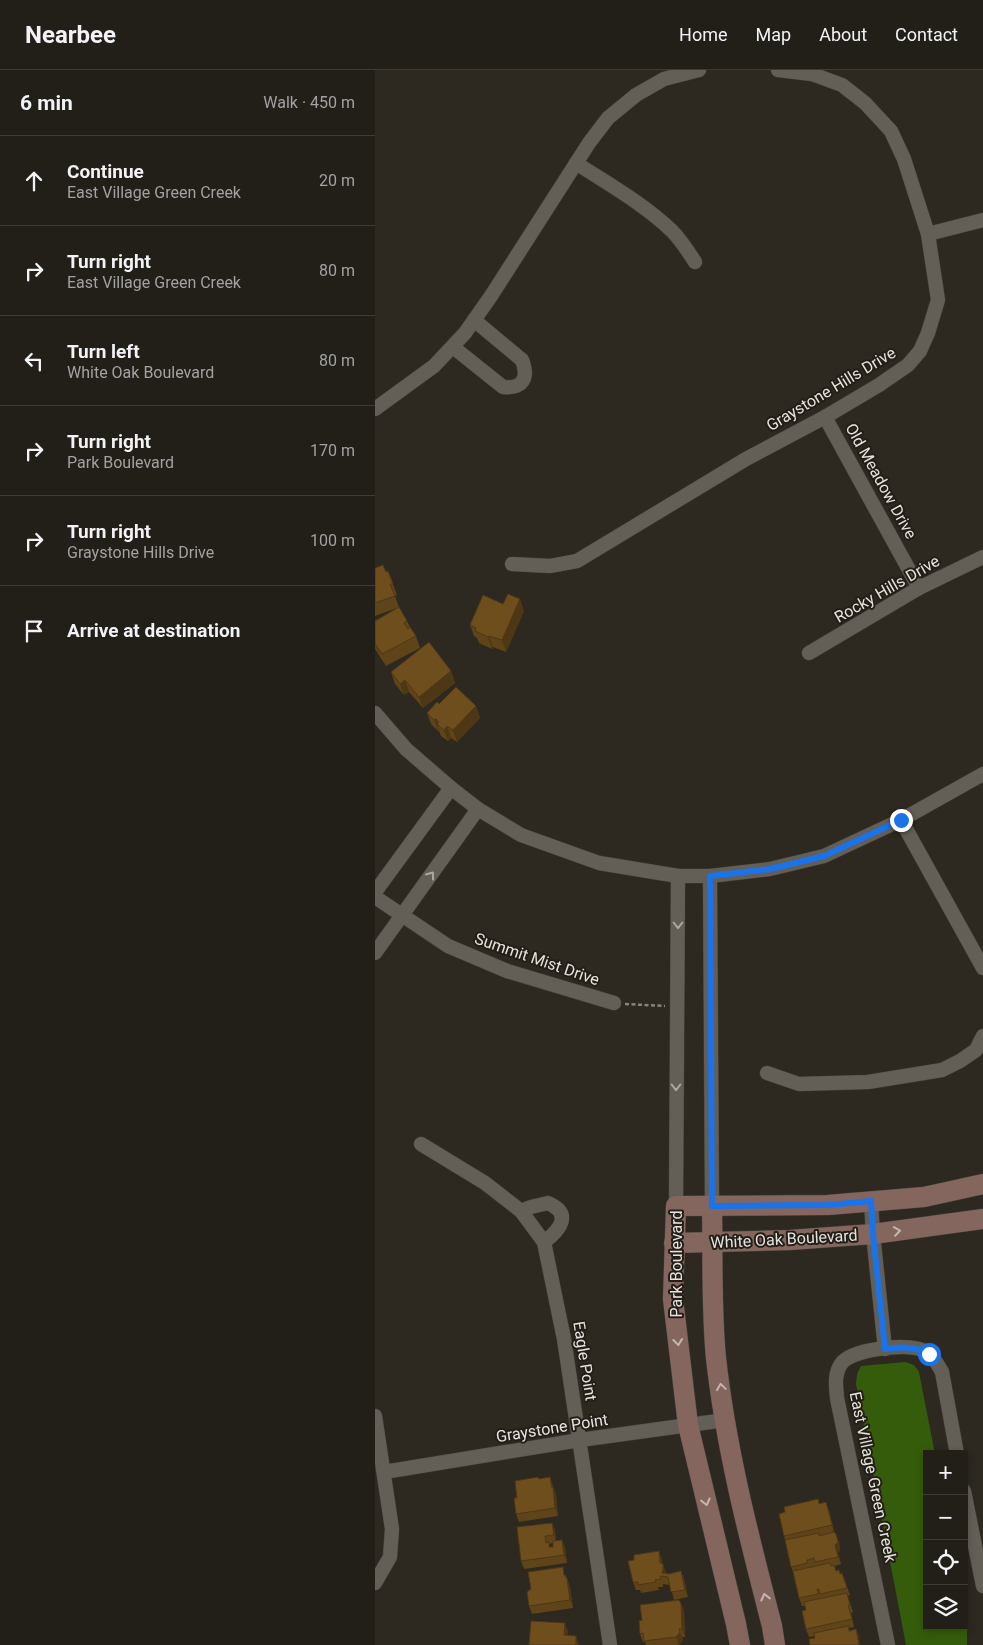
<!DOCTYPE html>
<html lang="en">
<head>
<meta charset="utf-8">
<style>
  body { margin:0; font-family:Roboto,sans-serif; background:#2a2721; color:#f1f3f6 }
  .controls { position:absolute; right:15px; bottom:15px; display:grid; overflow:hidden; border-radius:0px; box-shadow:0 2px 8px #0003 }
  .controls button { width:45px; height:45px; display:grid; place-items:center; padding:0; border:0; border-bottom:1px solid #3f3c37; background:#221e18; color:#f1f3f6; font:25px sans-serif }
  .stop { position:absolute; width:15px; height:15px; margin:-11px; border:4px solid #1a73e8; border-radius:50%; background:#fff }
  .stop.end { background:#1a73e8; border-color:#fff; box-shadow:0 1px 5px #0008 }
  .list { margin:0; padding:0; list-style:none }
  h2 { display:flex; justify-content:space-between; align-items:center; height:65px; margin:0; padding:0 20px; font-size:21px }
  h2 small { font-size:16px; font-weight:400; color:#a2a2a2 }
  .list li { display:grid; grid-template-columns:32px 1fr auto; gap:15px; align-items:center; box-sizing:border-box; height:90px; padding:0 20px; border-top:1px solid #3f3c37 }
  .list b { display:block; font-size:19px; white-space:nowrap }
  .list p { margin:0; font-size:16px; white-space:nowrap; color:#a2a2a2 }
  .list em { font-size:16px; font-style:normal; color:#a2a2a2 }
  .icon { flex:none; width:28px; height:28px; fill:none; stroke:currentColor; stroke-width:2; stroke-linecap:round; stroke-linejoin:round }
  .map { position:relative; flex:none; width:608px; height:1575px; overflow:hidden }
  header { display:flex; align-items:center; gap:30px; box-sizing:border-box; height:70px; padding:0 25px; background:#221e18; border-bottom:1px solid #3f3c37 }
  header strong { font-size:24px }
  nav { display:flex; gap:28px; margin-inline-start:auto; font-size:18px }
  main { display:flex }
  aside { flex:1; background:#221e18 }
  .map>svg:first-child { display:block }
  .green { fill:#355c0a }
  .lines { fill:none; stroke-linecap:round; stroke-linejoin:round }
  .street-casing { stroke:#47433d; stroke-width:15 }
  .secondary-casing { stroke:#47433d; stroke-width:21 }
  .path { stroke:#87837c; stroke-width:2.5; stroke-dasharray:4 2.5; stroke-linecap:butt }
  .street { stroke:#645f56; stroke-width:14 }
  .secondary { stroke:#84665f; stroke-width:20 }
  .wall { fill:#5f4319; fill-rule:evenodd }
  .shaded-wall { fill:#4e3714 }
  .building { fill:#6f4e1d; stroke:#4e3714 }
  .oneway { stroke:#aca8a1 }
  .oneway2 { stroke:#c4b7b2 }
  .route { stroke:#1a73e8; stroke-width:6 }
  .labels { text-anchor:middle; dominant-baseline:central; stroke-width:4; stroke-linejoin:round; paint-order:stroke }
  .street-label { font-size:16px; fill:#e6e3de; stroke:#231e17 }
</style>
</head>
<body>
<header>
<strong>Nearbee</strong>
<nav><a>Home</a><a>Map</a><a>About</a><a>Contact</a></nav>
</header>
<main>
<aside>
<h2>6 min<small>Walk · 450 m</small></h2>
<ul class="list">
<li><svg class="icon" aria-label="ahead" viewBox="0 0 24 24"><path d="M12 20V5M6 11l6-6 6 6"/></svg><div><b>Continue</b><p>East Village Green Creek</p></div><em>20 m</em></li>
<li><svg class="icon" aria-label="right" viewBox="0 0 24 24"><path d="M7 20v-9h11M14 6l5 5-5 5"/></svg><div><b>Turn right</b><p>East Village Green Creek</p></div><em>80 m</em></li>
<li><svg class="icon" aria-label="left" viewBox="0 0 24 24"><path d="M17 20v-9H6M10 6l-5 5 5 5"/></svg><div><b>Turn left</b><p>White Oak Boulevard</p></div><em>80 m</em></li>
<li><svg class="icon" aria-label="right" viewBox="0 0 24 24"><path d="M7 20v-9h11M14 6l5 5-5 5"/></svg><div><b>Turn right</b><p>Park Boulevard</p></div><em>170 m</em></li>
<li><svg class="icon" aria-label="right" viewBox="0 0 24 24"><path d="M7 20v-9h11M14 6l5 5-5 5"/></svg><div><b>Turn right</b><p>Graystone Hills Drive</p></div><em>100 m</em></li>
<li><svg class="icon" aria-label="arrive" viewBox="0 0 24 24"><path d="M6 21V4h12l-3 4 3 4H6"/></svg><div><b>Arrive at destination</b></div></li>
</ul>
</aside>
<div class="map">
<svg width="608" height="1575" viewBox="0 0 608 1575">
  <rect width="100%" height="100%" fill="#2d2820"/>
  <!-- green -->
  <polygon class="green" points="530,1292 539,1295 544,1302 560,1384 552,1384 552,1556 589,1556 589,1531 592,1544 592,1575 531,1575 481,1314 482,1304 486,1296"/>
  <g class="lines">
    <defs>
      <g id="street">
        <path d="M 201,93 C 233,114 269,134 297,161 C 306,170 313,181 320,192"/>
        <polyline points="553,164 608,150"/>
        <path d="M 78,277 L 128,317 C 148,319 154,308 147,290 L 99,250"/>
        <polyline points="0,339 59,296 90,263 116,226 214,73 233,48 261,25 289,9 324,0"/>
        <polyline points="450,347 544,518"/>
        <polyline points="137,494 175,496 202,491 371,389 450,347 504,315 533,295 545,281 553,263 563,230 553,164 529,89 516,61 490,33 467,15 437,4 403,0"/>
        <polyline points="434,583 544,518 608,487"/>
        <polyline points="0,643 31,679 76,718 103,739 146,765 224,793 303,806 335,806 395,799 449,786 526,750 608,704"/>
        <polyline points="526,750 608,898"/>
        <polyline points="335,806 337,1135"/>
        <polyline points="0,822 76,718"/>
        <polyline points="0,827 73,876 132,901 239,933"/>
        <polyline points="0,883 103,739"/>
        <polyline points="392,1003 424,1014 493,1012 567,1000 585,991 601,980 608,966"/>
        <polyline points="46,1074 110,1113 146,1141 169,1172 189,1269 235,1575"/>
        <polyline points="496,1131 498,1164 510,1279"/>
        <polyline points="301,1136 303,806"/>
        <path d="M 146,1141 L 156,1137 L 173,1133 C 198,1144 185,1160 169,1172"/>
        <polyline points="0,1346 17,1459 15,1487 0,1513"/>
        <polyline points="9,1402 205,1370 350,1350"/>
        <polyline points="589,1421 608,1516"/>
        <path d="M 513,1575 L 462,1328 C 461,1316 459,1304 466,1294 C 476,1279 531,1273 547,1280 C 557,1284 562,1293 567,1302 L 582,1384"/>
      </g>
      <g id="secondary">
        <path d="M 337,1135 C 338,1186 336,1237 341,1288 C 351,1379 374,1467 397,1556 L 400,1575"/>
        <polyline points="299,1173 415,1170 498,1164 608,1149"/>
        <polyline points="365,1575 361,1554 313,1355 298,1229 301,1136 453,1135 549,1127 608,1114"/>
      </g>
    </defs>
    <!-- street casing -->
    <use href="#street" class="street-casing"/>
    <!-- secondary casing -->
    <use href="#secondary" class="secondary-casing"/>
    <!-- path -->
    <polyline class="path" points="250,934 290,936"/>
    <!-- street -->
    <use href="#street" class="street"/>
    <!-- secondary -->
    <use href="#secondary" class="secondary"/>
  </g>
  <!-- wall -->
  <g class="wall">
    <polygon points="0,498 11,502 13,501 22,525 20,526 24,537 32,551 35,557 41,566 45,578 11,596 0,579 0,551 22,538 0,546"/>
    <polygon points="128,534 149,541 131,582 118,577 117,579 104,573 102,568 99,566 95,555"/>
    <polygon points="76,601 80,613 48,638 34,622 29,625 20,614 16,602"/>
    <polygon points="64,634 101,636 105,648 82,672 76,668 73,671 66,666 64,661 64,662 56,654 52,643"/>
    <polygon points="163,1407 164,1409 175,1407 181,1425 183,1446 144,1452 141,1444 142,1428"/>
    <polygon points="443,1429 445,1434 454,1440 459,1463 464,1472 465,1480 463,1483 466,1494 460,1496 461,1501 464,1500 465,1504 467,1503 475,1525 473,1526 478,1542 476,1543 479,1557 474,1558 475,1561 481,1559 484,1567 440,1568 440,1566 434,1567 431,1559 431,1540 430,1536 427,1536 424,1528 409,1466 410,1442"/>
    <path d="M 177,1453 L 180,1460 L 181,1471 L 187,1470 L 190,1478 L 192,1493 L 149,1499 L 146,1491 ZM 178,1473 L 178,1477 L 175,1477 L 174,1474 Z"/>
    <polygon points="287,1489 287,1494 291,1503 294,1504 306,1501 309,1509 313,1527 299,1530 295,1515 288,1514 288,1517 283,1517 284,1520 266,1523 265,1520 261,1520 258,1512 259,1490"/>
    <polygon points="191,1505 195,1517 198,1538 157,1544 154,1536"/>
    <polygon points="306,1534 309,1541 310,1567 307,1567 308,1570 304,1575 271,1575 270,1572 268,1572 265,1564 267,1550"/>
  </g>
  <!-- shaded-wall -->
  <g class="shaded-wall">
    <polygon points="145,529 149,541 131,582 127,570"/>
    <polygon points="114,566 118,577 117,579 113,567"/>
    <polygon points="76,601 80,613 48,638 44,627"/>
    <polygon points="30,610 34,622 29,625 25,614"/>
    <polygon points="101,636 105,648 82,672 78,660"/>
    <polygon points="61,649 64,661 64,662 59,650"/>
    <polygon points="72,656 76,668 73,671 69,660"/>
    <polygon points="175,1407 181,1425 183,1446 180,1438"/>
    <polygon points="451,1432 454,1440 460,1463 457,1455"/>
    <polygon points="177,1453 180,1460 181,1473 179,1465"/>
    <polygon points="461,1464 465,1480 463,1483 466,1494 463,1487 460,1475"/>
    <polygon points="187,1470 190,1478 192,1493 189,1485"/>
    <polygon points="284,1481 287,1489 288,1500 288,1494 291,1502 291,1508 287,1503"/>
    <polygon points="306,1501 309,1509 313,1527 310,1520"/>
    <polygon points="192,1509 195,1517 198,1538 195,1530"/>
    <polygon points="306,1534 309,1541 310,1567 307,1559"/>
    <polygon points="190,1553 193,1561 192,1573 189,1565"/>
    <polygon points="304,1559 308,1570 304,1575 301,1567"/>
    <polygon points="481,1559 484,1567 485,1575 484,1575"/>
    <polygon points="201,1566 204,1574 204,1575 201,1575"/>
  </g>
  <!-- building -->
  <g class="building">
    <polygon points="8,495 11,502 13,501 18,514 15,514 20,526 0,533 0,498"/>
    <polygon points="133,524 145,529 127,570 114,566 113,567 100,561 101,558 95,555 108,525 128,534"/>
    <polygon points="24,537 32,551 29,553 33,559 35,557 41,566 7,584 0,574 0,551"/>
    <polygon points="54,572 76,601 44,627 30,610 25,614 16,602"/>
    <polygon points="81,617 101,636 78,660 72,656 69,660 62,654 64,652 61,649 59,650 52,643 62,632 64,634"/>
    <polygon points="163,1407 164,1409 175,1407 177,1418 178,1417 180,1438 141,1444 139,1428 142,1428 140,1411"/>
    <polygon points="443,1429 444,1434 451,1432 457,1455 409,1466 404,1444 410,1442 409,1437"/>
    <polygon points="177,1453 179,1465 170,1466 171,1473 174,1472 174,1477 178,1477 178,1471 187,1470 189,1485 146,1491 142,1457"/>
    <polygon points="459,1462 461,1464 463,1472 460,1475 463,1487 440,1492 439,1488 432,1490 432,1493 416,1497 410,1470 444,1463 444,1466"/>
    <polygon points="284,1481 285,1493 288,1494 288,1500 287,1503 294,1504 306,1501 310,1520 296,1522 293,1507 285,1506 286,1509 280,1510 281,1512 263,1515 263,1512 258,1512 253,1491 259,1490 259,1485"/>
    <polygon points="455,1493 456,1496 459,1495 461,1501 464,1500 465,1504 467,1503 472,1518 445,1524 444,1519 442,1519 443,1524 424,1528 418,1501"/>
    <polygon points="188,1497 189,1505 192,1509 195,1530 154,1536 152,1522 156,1519 153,1502"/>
    <polygon points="472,1523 475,1535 473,1535 477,1549 431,1559 427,1541 431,1540 429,1532"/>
    <polygon points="304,1530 306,1534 307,1559 304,1559 305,1562 301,1567 269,1571 268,1563 265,1564 264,1551 267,1550 265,1535"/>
    <polygon points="156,1551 190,1553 189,1565 201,1566 201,1575 154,1575"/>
    <polygon points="473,1556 474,1561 481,1559 484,1575 435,1575 434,1569 440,1568 439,1563"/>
  </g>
  <!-- one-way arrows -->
  <defs><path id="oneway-chevron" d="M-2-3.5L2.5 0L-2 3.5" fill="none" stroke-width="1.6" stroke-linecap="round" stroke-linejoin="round" transform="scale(1.25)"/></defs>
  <g class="oneway">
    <use href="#oneway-chevron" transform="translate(56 805) rotate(-54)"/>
    <use href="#oneway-chevron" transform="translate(303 855) rotate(90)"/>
    <use href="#oneway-chevron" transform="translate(301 1017) rotate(90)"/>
  </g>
  <g class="oneway2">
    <use href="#oneway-chevron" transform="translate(522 1161) rotate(-8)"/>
    <use href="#oneway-chevron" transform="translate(303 1272) rotate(83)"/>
    <use href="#oneway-chevron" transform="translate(346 1317) rotate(-98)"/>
    <use href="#oneway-chevron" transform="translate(331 1432) rotate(76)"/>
    <use href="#oneway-chevron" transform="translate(390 1527) rotate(-104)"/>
  </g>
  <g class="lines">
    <!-- route -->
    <path class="route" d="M 526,750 L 449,786 L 395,799 L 335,806 L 337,1136 L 453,1135 L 496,1131 L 498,1164 L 510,1279 C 526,1277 540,1276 554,1284"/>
  </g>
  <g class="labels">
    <!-- street labels -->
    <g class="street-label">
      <text transform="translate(456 319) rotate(-31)">Graystone Hills Drive</text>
      <text transform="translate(506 411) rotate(61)">Old Meadow Drive</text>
      <text transform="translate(512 519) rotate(-30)">Rocky Hills Drive</text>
      <text transform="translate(162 889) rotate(19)">Summit Mist Drive</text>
      <text transform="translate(409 1169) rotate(-3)">White Oak Boulevard</text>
      <text transform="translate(301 1194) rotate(-90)">Park Boulevard</text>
      <text transform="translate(210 1291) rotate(81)">Eagle Point</text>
      <text transform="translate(177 1358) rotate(-9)">Graystone Point</text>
      <text transform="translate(498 1407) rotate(78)">East Village Green Creek</text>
    </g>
  </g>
</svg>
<div class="controls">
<button>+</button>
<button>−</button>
<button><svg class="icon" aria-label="locate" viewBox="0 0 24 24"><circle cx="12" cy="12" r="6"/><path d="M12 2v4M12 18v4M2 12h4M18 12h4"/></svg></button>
<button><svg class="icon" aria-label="layers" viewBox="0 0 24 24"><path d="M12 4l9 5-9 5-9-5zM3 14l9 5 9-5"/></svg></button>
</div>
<div class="stop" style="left:554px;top:1284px"></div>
<div class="stop end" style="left:526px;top:750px"></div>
</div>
</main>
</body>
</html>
